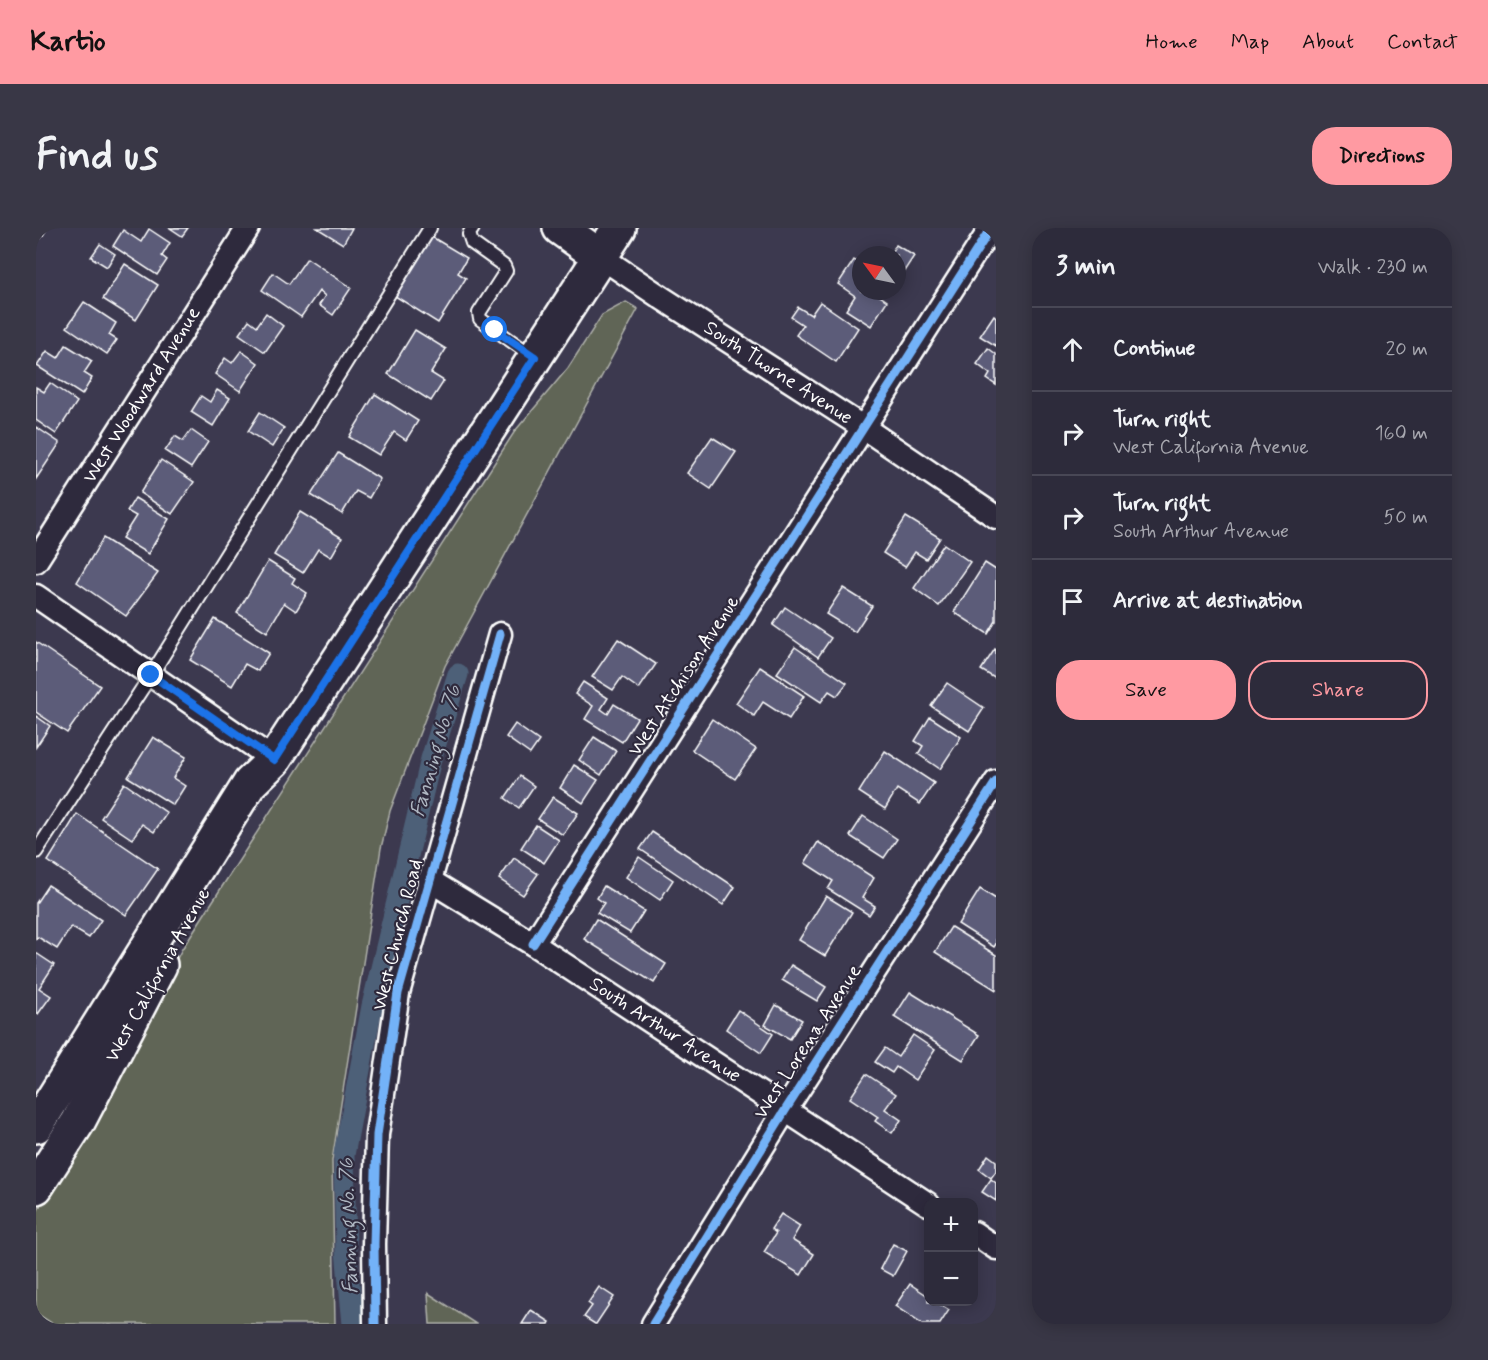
<!DOCTYPE html>
<html lang="en">
<head>
<meta charset="utf-8">
<style>
  body { margin:0; font-family:Mynerve,sans-serif; background:#393746; color:#f1f3f6 }
  .controls { position:absolute; right:18px; bottom:18px; display:grid; overflow:hidden; border-radius:12px; box-shadow:0 3px 15px #0003 }
  .controls button { width:54px; height:54px; display:grid; place-items:center; padding:0; border:0; border-bottom:2px solid #484755; background:#2d2b3b; color:#f1f3f6; font:30px sans-serif }
  .compass { position:absolute; left:816px; top:18px; width:54px; height:54px; border-radius:50%; background:#2d2b3b; box-shadow:0 3px 15px #0003; rotate:303deg }
  .stop { position:absolute; width:18px; height:18px; margin:-14px; border:4px solid #1a73e8; border-radius:50%; background:#fff }
  .stop.end { background:#1a73e8; border-color:#fff; box-shadow:0 2px 6px #0008 }
  .list { margin:0; padding:0; list-style:none }
  h2 { display:flex; justify-content:space-between; align-items:center; height:78px; margin:0; padding:0 24px; font-size:26px }
  h2 small { font-size:20px; font-weight:400; color:#a7a7af }
  .list li { display:grid; grid-template-columns:39px 1fr auto; gap:18px; align-items:center; box-sizing:border-box; height:84px; padding:0 24px; border-top:2px solid #484755 }
  .list b { display:block; font-size:22px; white-space:nowrap }
  .list p { margin:0; font-size:20px; white-space:nowrap; color:#a7a7af }
  .list em { font-size:20px; font-style:normal; color:#a7a7af }
  .actions { display:flex; gap:12px; padding:18px 24px }
  .actions a { flex:1; padding:14px 0; border:2px solid #ff9aa2; border-radius:24px; text-align:center; font-size:21px; color:#ff9aa2 }
  .actions .main { background:#ff9aa2; color:#111 }
  .icon { flex:none; width:33px; height:33px; fill:none; stroke:currentColor; stroke-width:2; stroke-linecap:round; stroke-linejoin:round }
  .map { position:relative; flex:none; width:960px; height:1096px; overflow:hidden; border-radius:24px }
  header { display:flex; align-items:center; gap:36px; box-sizing:border-box; height:84px; padding:0 30px; background:#ff9aa2; color:#111 }
  header strong { font-size:28px }
  nav { display:flex; gap:33px; margin-inline-start:auto; font-size:21px }
  .intro { display:flex; align-items:center; justify-content:space-between; box-sizing:border-box; height:144px; padding:0 36px }
  h1 { margin:0; font-size:42px }
  .button { padding:15px 27px; border-radius:24px; background:#ff9aa2; color:#111; font-size:21px; font-weight:700 }
  main { display:flex; gap:36px; padding:0 36px }
  aside { flex:1; background:#2d2b3b; border-radius:24px; box-shadow:0 3px 15px #0003 }
  .map>svg:first-child { display:block }
  .green { fill:#616557; stroke:#b0b2ab; stroke-width:1.5 }
  .lines { fill:none; stroke-linecap:round; stroke-linejoin:round }
  .canal { stroke:#4d6078; stroke-width:21 }
  .building { fill:#5c5c79; stroke:#fff; stroke-width:1.5 }
  .lane-casing { stroke:#fff; stroke-width:16 }
  .street-casing { stroke:#fff; stroke-width:27 }
  .secondary-casing { stroke:#fff; stroke-width:38 }
  .lane { stroke:#2f2a3d; stroke-width:12 }
  .street { stroke:#2f2a3d; stroke-width:22 }
  .secondary { stroke:#2f2a3d; stroke-width:33 }
  .cycleway-casing { stroke:#2f2a3d; stroke-width:13 }
  .cycleway { stroke:#73b2f8; stroke-width:9 }
  .route { stroke:#1a73e8; stroke-width:8 }
  .labels { text-anchor:middle; dominant-baseline:central; stroke-width:4.5; stroke-linejoin:round; paint-order:stroke }
  .street-label { font-size:20px; fill:#fff; stroke:#2f2a3d }
  .water-label { font-size:21px; font-style:italic; fill:#afb7c2; stroke:#2f2a3d }
</style>
</head>
<body>
<header>
<strong>Kartio</strong>
<nav><a>Home</a><a>Map</a><a>About</a><a>Contact</a></nav>
</header>
<div class="intro"><h1>Find us</h1><a class="button">Directions</a></div>
<main>
<div class="map">
<svg width="960" height="1096" viewBox="0 0 960 1096">
  <rect width="100%" height="100%" fill="#3c394f"/>
  <filter id="ink" filterUnits="userSpaceOnUse"><feTurbulence type="fractalNoise" baseFrequency=".0167" numOctaves="2"/><feDisplacementMap in="SourceGraphic" scale="12" xChannelSelector="R" yChannelSelector="G"/><feConvolveMatrix kernelMatrix="1 2 1 2 8 2 1 2 1" color-interpolation-filters="sRGB"/></filter>
  <g filter="url(#ink)">
    <!-- green -->
    <g class="green">
      <polygon points="590,74 602,81 409,438 354,583 345,620 296,933 299,1096 17,1096 0,1085 0,985 40,921 146,721 479,203 532,140 566,87"/>
      <polygon points="392,1065 440,1096 394,1096"/>
    </g>
    <g class="lines">
      <!-- canal -->
      <polyline class="canal" points="317,1096 310,1022 308,927 336,778 395,531 422,446"/>
    </g>
    <!-- building -->
    <g class="building">
      <polygon points="134,0 152,0 146,8"/>
      <polygon points="281,0 316,0 307,16"/>
      <polygon points="113,1 134,15 126,28 131,32 121,47 77,18 87,2 105,14"/>
      <polygon points="396,9 431,30 422,45 430,50 402,95 359,68"/>
      <polygon points="64,16 79,26 71,39 55,29"/>
      <polygon points="860,17 878,28 861,54 861,27 853,27"/>
      <polygon points="271,30 315,60 297,87 283,77 289,68 283,63 265,89 226,62 237,45 253,56"/>
      <polygon points="818,32 825,37 825,63 848,63 844,68 851,73 835,98 810,82 819,68 802,56"/>
      <polygon points="89,36 122,57 100,92 67,71"/>
      <polygon points="48,74 80,95 73,107 81,112 71,126 31,99"/>
      <polygon points="784,74 822,100 800,134 760,107 767,97 755,89 762,79 775,87"/>
      <polygon points="230,85 247,98 229,124 203,106 213,92 221,98"/>
      <polygon points="958,87 960,89 960,118 944,108"/>
      <polygon points="379,102 410,121 395,145 408,153 395,173 352,146"/>
      <polygon points="30,117 56,133 48,145 56,150 46,167 1,138 11,123 22,130"/>
      <polygon points="952,120 960,126 960,157 951,151 954,146 941,136"/>
      <polygon points="205,123 222,135 204,163 179,146 189,130 196,135"/>
      <polygon points="14,155 41,174 20,206 0,192 0,159 8,164"/>
      <polygon points="181,162 194,170 177,198 155,184 165,168 174,174"/>
      <polygon points="339,166 382,193 370,212 358,204 343,227 313,209"/>
      <polygon points="224,184 248,200 236,219 212,203"/>
      <polygon points="0,199 24,215 0,251"/>
      <polygon points="155,202 172,214 155,240 129,223 139,208 147,213"/>
      <polygon points="676,209 700,224 675,261 651,245"/>
      <polygon points="302,225 344,251 333,270 320,263 306,286 275,267"/>
      <polygon points="125,232 158,254 136,286 104,265"/>
      <polygon points="99,270 133,291 112,326 86,310 100,288 91,283"/>
      <polygon points="264,284 306,310 295,329 282,321 267,345 238,327"/>
      <polygon points="870,289 904,310 890,331 879,324 869,339 847,325"/>
      <polygon points="67,310 122,345 90,388 41,354"/>
      <polygon points="908,316 934,334 903,378 878,360"/>
      <polygon points="232,333 259,350 256,355 271,365 260,383 248,375 231,404 201,385"/>
      <polygon points="949,335 960,342 960,393 952,406 918,384"/>
      <polygon points="807,360 836,378 819,404 790,386"/>
      <polygon points="749,379 795,410 782,429 737,397"/>
      <polygon points="179,391 233,425 222,443 209,436 196,458 154,432"/>
      <polygon points="582,411 620,436 603,461 586,449 577,462 556,449"/>
      <polygon points="0,414 64,458 31,505 0,484"/>
      <polygon points="759,419 811,455 801,468 793,463 785,474 741,445"/>
      <polygon points="959,421 960,422 960,451 945,442"/>
      <polygon points="724,439 768,468 753,491 727,474 718,488 700,475"/>
      <polygon points="547,454 572,470 565,481 572,486 578,476 601,490 586,514 549,491 557,478 539,466"/>
      <polygon points="911,455 948,480 933,503 895,478"/>
      <polygon points="0,488 14,498 0,519"/>
      <polygon points="894,489 925,509 904,541 882,526 887,518 879,513"/>
      <polygon points="676,491 720,521 699,551 656,522"/>
      <polygon points="479,496 503,513 494,526 470,509"/>
      <polygon points="117,509 150,529 137,550 149,558 137,577 92,549"/>
      <polygon points="558,509 580,523 565,547 543,532"/>
      <polygon points="849,523 898,555 884,576 861,561 849,581 823,564"/>
      <polygon points="538,537 562,552 547,575 524,560"/>
      <polygon points="484,548 498,558 483,580 469,570"/>
      <polygon points="88,555 131,585 118,604 106,596 96,611 65,590"/>
      <polygon points="517,569 542,585 527,607 502,591"/>
      <polygon points="41,586 122,641 90,687 12,633"/>
      <polygon points="827,588 861,611 848,630 814,608"/>
      <polygon points="500,597 523,612 508,635 485,620"/>
      <polygon points="616,604 699,659 687,677 604,621"/>
      <polygon points="782,614 838,650 826,670 839,678 833,687 792,661 797,653 769,635"/>
      <polygon points="603,629 637,652 624,672 590,649"/>
      <polygon points="478,630 502,646 487,667 463,651"/>
      <polygon points="12,657 65,692 53,710 35,699 21,721 2,709 0,711 0,675"/>
      <polygon points="568,658 608,683 594,705 561,685 568,675 561,670"/>
      <polygon points="944,661 960,671 960,716 958,719 922,696"/>
      <polygon points="790,668 816,684 789,728 763,712"/>
      <polygon points="560,691 630,736 618,755 548,711"/>
      <polygon points="915,699 960,727 960,762 899,724"/>
      <polygon points="0,725 18,737 3,760 15,768 2,786 0,785"/>
      <polygon points="755,737 790,759 781,773 746,752"/>
      <polygon points="874,764 943,807 927,832 858,789"/>
      <polygon points="740,777 766,792 754,811 729,797"/>
      <polygon points="702,782 737,806 725,825 690,801"/>
      <polygon points="877,807 899,822 879,852 860,839 856,845 839,834 849,820 862,829"/>
      <polygon points="830,846 860,866 849,881 865,892 856,905 839,893 842,889 814,870"/>
      <polygon points="952,927 960,933 960,943 955,950 943,941"/>
      <polygon points="955,951 960,955 960,973 946,964"/>
      <polygon points="745,986 764,998 756,1012 778,1026 765,1047 728,1024 740,1005 735,1001"/>
      <polygon points="857,1016 871,1023 857,1048 844,1041"/>
      <polygon points="874,1056 892,1068 892,1074 900,1074 913,1082 904,1096 886,1096 859,1078"/>
      <polygon points="563,1059 578,1069 560,1096 559,1096 548,1089 556,1078 552,1075"/>
      <polygon points="495,1082 514,1094 513,1096 486,1096"/>
    </g>
    <g class="lines">
      <defs>
        <g id="lane">
          <polyline points="437,0 433,6 436,15 468,38 470,43 443,85 444,91 498,129"/>
          <polyline points="0,5 3,0"/>
          <polyline points="0,624 115,447 394,0"/>
        </g>
        <g id="street">
          <polyline points="565,29 626,70 828,200 960,289"/>
          <polyline points="0,333 212,0"/>
          <polyline points="0,368 238,532"/>
          <polyline points="393,652 497,716 892,976"/>
          <polyline points="497,716 955,0"/>
          <polyline points="938,1005 960,1020"/>
          <polyline points="339,1096 338,1016 341,907 362,765 464,406"/>
          <polyline points="617,1096 750,881 960,554"/>
        </g>
        <g id="secondary">
          <polyline points="524,0 565,29"/>
          <polyline points="0,898 214,555 238,532 583,0"/>
          <polyline points="0,959 42,894 124,737"/>
        </g>
      </defs>
      <!-- lane casing -->
      <use href="#lane" class="lane-casing"/>
      <!-- street casing -->
      <use href="#street" class="street-casing"/>
      <!-- secondary casing -->
      <use href="#secondary" class="secondary-casing"/>
      <!-- lane -->
      <use href="#lane" class="lane"/>
      <!-- street -->
      <use href="#street" class="street"/>
      <!-- secondary -->
      <use href="#secondary" class="secondary"/>
      <defs>
        <g id="cycleway">
          <polyline points="497,716 955,0"/>
          <polyline points="339,1096 338,1016 341,907 362,765 464,406"/>
          <polyline points="617,1096 750,881 960,554"/>
        </g>
      </defs>
      <!-- cycleway casing -->
      <use href="#cycleway" class="cycleway-casing"/>
      <!-- cycleway -->
      <use href="#cycleway" class="cycleway"/>
    </g>
  </g>
  <g class="lines" filter="url(#ink)">
    <!-- route -->
    <polyline class="route" points="115,447 238,532 499,129 459,102"/>
  </g>
  <g class="labels">
    <!-- street labels -->
    <g class="street-label">
      <text transform="translate(742 145) rotate(33)">South Thorne Avenue</text>
      <text transform="translate(106 167) rotate(-58)">West Woodward Avenue</text>
      <text transform="translate(648 448) rotate(-57)">West Atchison Avenue</text>
      <text transform="translate(362 707) rotate(-76)">West Church Road</text>
      <text transform="translate(122 747) rotate(-61)">West California Avenue</text>
      <text transform="translate(629 802) rotate(33)">South Arthur Avenue</text>
      <text transform="translate(772 814) rotate(-57)">West Lorena Avenue</text>
    </g>
    <!-- water labels -->
    <g class="water-label">
      <text transform="translate(400 523) rotate(-74)">Fanning No. 76</text>
      <text transform="translate(313 998) rotate(-92)">Fanning No. 76</text>
    </g>
  </g>
</svg>
<div class="controls">
<button>+</button>
<button>−</button>
</div>
<svg class="compass" viewBox="-18 -18 36 36"><path d="M0-13l5 13h-10z" fill="#e53935"/><path d="M0 13l5-13h-10z" fill="#a7a7af"/></svg>
<div class="stop" style="left:459px;top:102px"></div>
<div class="stop end" style="left:115px;top:447px"></div>
</div>
<aside>
<h2>3 min<small>Walk · 230 m</small></h2>
<ul class="list">
<li><svg class="icon" aria-label="ahead" viewBox="0 0 24 24"><path d="M12 20V5M6 11l6-6 6 6"/></svg><div><b>Continue</b></div><em>20 m</em></li>
<li><svg class="icon" aria-label="right" viewBox="0 0 24 24"><path d="M7 20v-9h11M14 6l5 5-5 5"/></svg><div><b>Turn right</b><p>West California Avenue</p></div><em>160 m</em></li>
<li><svg class="icon" aria-label="right" viewBox="0 0 24 24"><path d="M7 20v-9h11M14 6l5 5-5 5"/></svg><div><b>Turn right</b><p>South Arthur Avenue</p></div><em>50 m</em></li>
<li><svg class="icon" aria-label="arrive" viewBox="0 0 24 24"><path d="M6 21V4h12l-3 4 3 4H6"/></svg><div><b>Arrive at destination</b></div></li>
</ul>
<div class="actions"><a class="main">Save</a><a>Share</a></div>
</aside>
</main>
</body>
</html>
